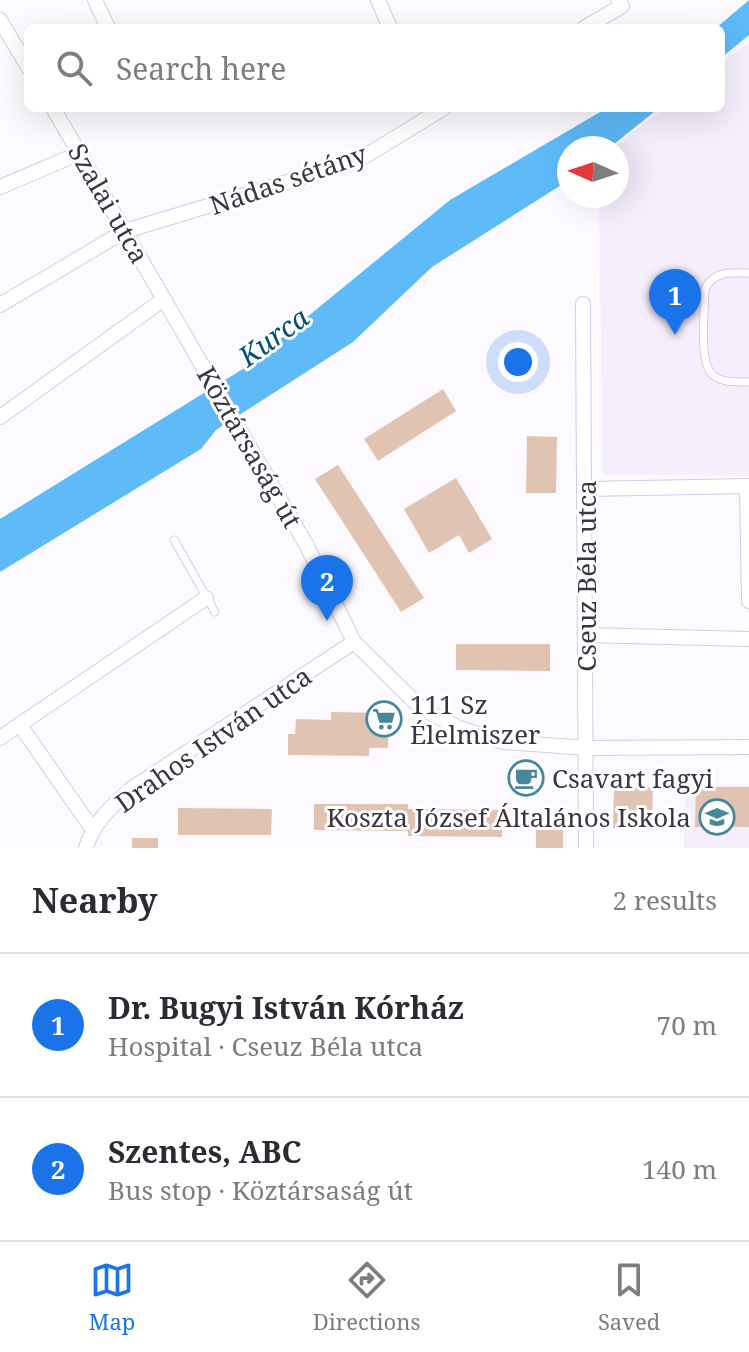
<!DOCTYPE html>
<html lang="en">
<head>
<meta charset="utf-8">
<style>
  body { margin:0; font-family:"Noto Serif",serif; background:#f2f2f3; color:#2b2b33 }
  .compass { position:absolute; left:557px; top:136px; width:72px; height:72px; border-radius:50%; background:#fff; box-shadow:0 8px 32px #0002; rotate:273deg }
  .you { position:absolute; left:518px; top:362px; width:28px; height:28px; margin:-20px; border:6px solid #fff; border-radius:50%; background:#1a73e8; box-shadow:0 0 0 12px #1a73e833 }
  .badge { display:grid; place-items:center; width:52px; height:52px; border-radius:50%; background:#1a73e8; color:#fff; font-size:26px; font-weight:700 }
  .pin { position:absolute; translate:-50% -66px; filter:drop-shadow(0 2px 4px #0008) }
  .pin::after { content:''; position:absolute; top:42px; width:28px; height:24px; background:inherit; clip-path:polygon(0 0,100% 0,50% 100%) }
  .list { margin:0; padding:0; list-style:none }
  h2 { display:flex; justify-content:space-between; align-items:center; height:104px; margin:0; padding:0 32px; font-size:34px }
  h2 small { font-size:26px; font-weight:400; color:#7c7c81 }
  .list li { display:grid; grid-template-columns:52px 1fr auto; gap:24px; align-items:center; box-sizing:border-box; height:144px; padding:0 32px; border-top:2px solid #e1e1e2 }
  .list b { display:block; font-size:30px; white-space:nowrap }
  .list p { margin:0; font-size:26px; white-space:nowrap; color:#7c7c81 }
  .list em { font-size:26px; font-style:normal; color:#7c7c81 }
  .icon { flex:none; width:44px; height:44px; fill:none; stroke:currentColor; stroke-width:2; stroke-linecap:round; stroke-linejoin:round }
  .map { position:relative; flex:none; width:749px; height:848px; overflow:hidden }
  .search { position:absolute; background:#fff; box-shadow:0 8px 32px #0002; left:24px; right:24px; top:24px; height:88px; display:flex; align-items:center; gap:20px; box-sizing:border-box; padding:0 28px; border-radius:12px; color:#7c7c81; font-size:30px }
  .sheet { height:392px; background:#fff }
  nav { display:flex; justify-content:space-around; align-items:center; box-sizing:border-box; height:112px; border-top:2px solid #e1e1e2; background:#fff; font-size:22px; color:#7c7c81 }
  nav a { display:grid; justify-items:center; gap:4px }
  nav .on { color:#1a73e8 }
  .map>svg:first-child { display:block }
  .built { fill:#f5eefd }
  .water { fill:#5ebbf8 }
  .building { fill:#e1c3b2 }
  .lines { fill:none; stroke-linecap:round; stroke-linejoin:round }
  .lane-casing { stroke:#d6cae6; stroke-width:9 }
  .street-casing { stroke:#d6cae6; stroke-width:16 }
  .lane { stroke:#fff; stroke-width:7 }
  .street { stroke:#fff; stroke-width:14 }
  .labels { text-anchor:middle; dominant-baseline:central; stroke-width:6; stroke-linejoin:round; paint-order:stroke }
  .street-label { font-size:26px; fill:#3a3540; stroke:#fff }
  .poi-label { font-size:26px; fill:#3a3540; stroke:#fff; text-anchor:start }
  .water-label { font-size:28px; font-style:italic; fill:#024f77; stroke:#fff }
</style>
</head>
<body>
<div class="map">
<svg width="749" height="848" viewBox="0 0 749 848">
  <rect width="100%" height="100%" fill="#fcf9ff"/>
  <!-- built -->
  <g class="built">
    <polygon points="749,42 749,476 603,474 599,196 617,196 617,148 614,148 665,108 721,108 721,64"/>
    <polygon points="685,785 749,786 749,848 684,848"/>
  </g>
  <!-- water -->
  <g class="water">
    <polygon points="749,0 749,35 721,58 721,28 716,28"/>
    <polygon points="607,108 659,108 609,148 569,148 569,180 432,267 353,342 216,430 201,449 0,572 0,519 246,367 450,200"/>
  </g>
  <!-- building -->
  <g class="building">
    <polygon points="443,389 456,411 378,461 364,439"/>
    <polygon points="527,436 557,437 556,493 526,493"/>
    <polygon points="338,465 424,598 401,612 315,479"/>
    <polygon points="456,478 492,539 469,553 459,535 429,553 404,509"/>
    <polygon points="456,644 550,644 550,671 456,670"/>
    <polygon points="331,712 389,713 388,748 369,748 369,756 288,755 288,734 295,734 296,719 331,720"/>
    <polygon points="614,784 653,788 652,824 633,824 633,828 613,828"/>
    <polygon points="696,787 749,787 749,827 695,827"/>
    <polygon points="314,804 408,804 408,809 502,810 502,837 408,836 408,831 314,830"/>
    <polygon points="178,808 272,809 271,835 178,835"/>
    <rect x="536" y="827" width="27" height="21"/>
    <rect x="132" y="838" width="26" height="10"/>
  </g>
  <g class="lines">
    <defs>
      <g id="lane">
        <path d="M 749,273 C 730,273 715,270 705,289 C 705,308 698,363 713,375 C 722,383 738,382 749,382"/>
        <polyline points="174,540 215,612"/>
      </g>
      <g id="street">
        <polyline points="95,0 108,28"/>
        <polyline points="378,0 390,28"/>
        <polyline points="0,20 28,67"/>
        <polyline points="584,28 622,6 618,0"/>
        <polyline points="53,108 307,546 354,642 421,708 459,728 504,742 587,748 749,747"/>
        <polyline points="0,187 80,153"/>
        <polyline points="583,304 586,848"/>
        <polyline points="0,305 125,231 357,161 444,108"/>
        <polyline points="0,417 164,299"/>
        <polyline points="747,486 749,601"/>
        <polyline points="586,489 749,486"/>
        <polyline points="585,635 749,639"/>
        <polyline points="20,725 93,830"/>
        <polyline points="0,738 206,598"/>
        <path d="M 86,848 C 93,822 112,806 131,789 L 354,642"/>
      </g>
    </defs>
    <!-- lane casing -->
    <use href="#lane" class="lane-casing"/>
    <!-- street casing -->
    <use href="#street" class="street-casing"/>
    <!-- lane -->
    <use href="#lane" class="lane"/>
    <!-- street -->
    <use href="#street" class="street"/>
  </g>
  <!-- icons -->
  <defs>
    <symbol id="supermarket-ring" viewBox="-11 -11 22 22"><circle r="9.5" fill="#fff" stroke="#468899" stroke-width="1.5"/><path d="M-6-5.5h2.5l.6 2H6L4.5 2H-2.5L-4.4-4H-6ZM-1.5 3.2a1.3 1.3 0 1 0 .1 0ZM3 3.2a1.3 1.3 0 1 0 .1 0Z" fill="#468899"/></symbol>
    <symbol id="cafe-ring" viewBox="-11 -11 22 22"><circle r="9.5" fill="#fff" stroke="#468899" stroke-width="1.5"/><path d="M-5.5-4.5H6V0H3Q3 3.5 0 3.5H-2.5Q-5.5 3.5-5.5 0ZM3-3.2v2h1.7v-2ZM-6 4.5H4V6H-6Z" fill="#468899"/></symbol>
    <symbol id="school-ring" viewBox="-11 -11 22 22"><circle r="9.5" fill="#fff" stroke="#468899" stroke-width="1.5"/><path d="M0-5L7-2L0 1L-7-2ZM-4 1L0 2.5L4 1V4Q0 6-4 4Z" fill="#468899"/></symbol>
  </defs>
  <g fill-rule="evenodd">
    <use href="#supermarket-ring" x="364" y="699" width="40" height="40"/>
    <use href="#cafe-ring" x="506" y="758" width="40" height="40"/>
    <use href="#school-ring" x="697" y="797" width="40" height="40"/>
  </g>
  <g class="labels">
    <!-- street labels -->
    <g class="street-label">
      <text transform="translate(288 179) rotate(-19)">Nádas sétány</text>
      <text transform="translate(109 203) rotate(60)">Szalai utca</text>
      <text transform="translate(250 447) rotate(60)">Köztársaság út</text>
      <text transform="translate(586 576) rotate(-90)">Cseuz Béla utca</text>
      <text transform="translate(213 739) rotate(-35)">Drahos István utca</text>
    </g>
    <!-- poi labels -->
    <g class="poi-label">
      <text x="410" y="704">111 Sz<tspan x="410" dy="30">Élelmiszer</tspan></text>
      <text x="552" y="778">Csavart fagyi</text>
      <text x="691" y="817" text-anchor="end">Koszta József Általános Iskola</text>
    </g>
    <!-- water labels -->
    <g class="water-label">
      <text transform="translate(273 336) rotate(-36)">Kurca</text>
    </g>
  </g>
</svg>
<svg class="compass" viewBox="-18 -18 36 36"><path d="M0-13l5 13h-10z" fill="#e53935"/><path d="M0 13l5-13h-10z" fill="#7c7c81"/></svg>
<div class="you"></div>
<div class="pin badge" style="left:675px;top:335px">1</div>
<div class="pin badge" style="left:327px;top:621px">2</div>
<div class="search"><svg class="icon" aria-label="search" viewBox="0 0 24 24"><circle cx="10" cy="10" r="6"/><path d="M15 15l6 6"/></svg>Search here</div>
</div>
<section class="sheet">
<h2>Nearby<small>2 results</small></h2>
<ul class="list">
<li><span class="badge">1</span><div><b>Dr. Bugyi István Kórház</b><p>Hospital · Cseuz Béla utca</p></div><em>70 m</em></li>
<li><span class="badge">2</span><div><b>Szentes, ABC</b><p>Bus stop · Köztársaság út</p></div><em>140 m</em></li>
</ul>
</section>
<nav>
<a class="on"><svg class="icon" aria-label="map" viewBox="0 0 24 24"><path d="M3 6l6-2 6 2 6-2v14l-6 2-6-2-6 2zM9 4v14M15 6v14"/></svg>Map</a>
<a><svg class="icon" aria-label="directions" viewBox="0 0 24 24"><path d="M12 3l9 9-9 9-9-9zM9 14v-3h6M13 9l2 2-2 2"/></svg>Directions</a>
<a><svg class="icon" aria-label="saved" viewBox="0 0 24 24"><path d="M7 4h10v16l-5-4-5 4z"/></svg>Saved</a>
</nav>
</body>
</html>
